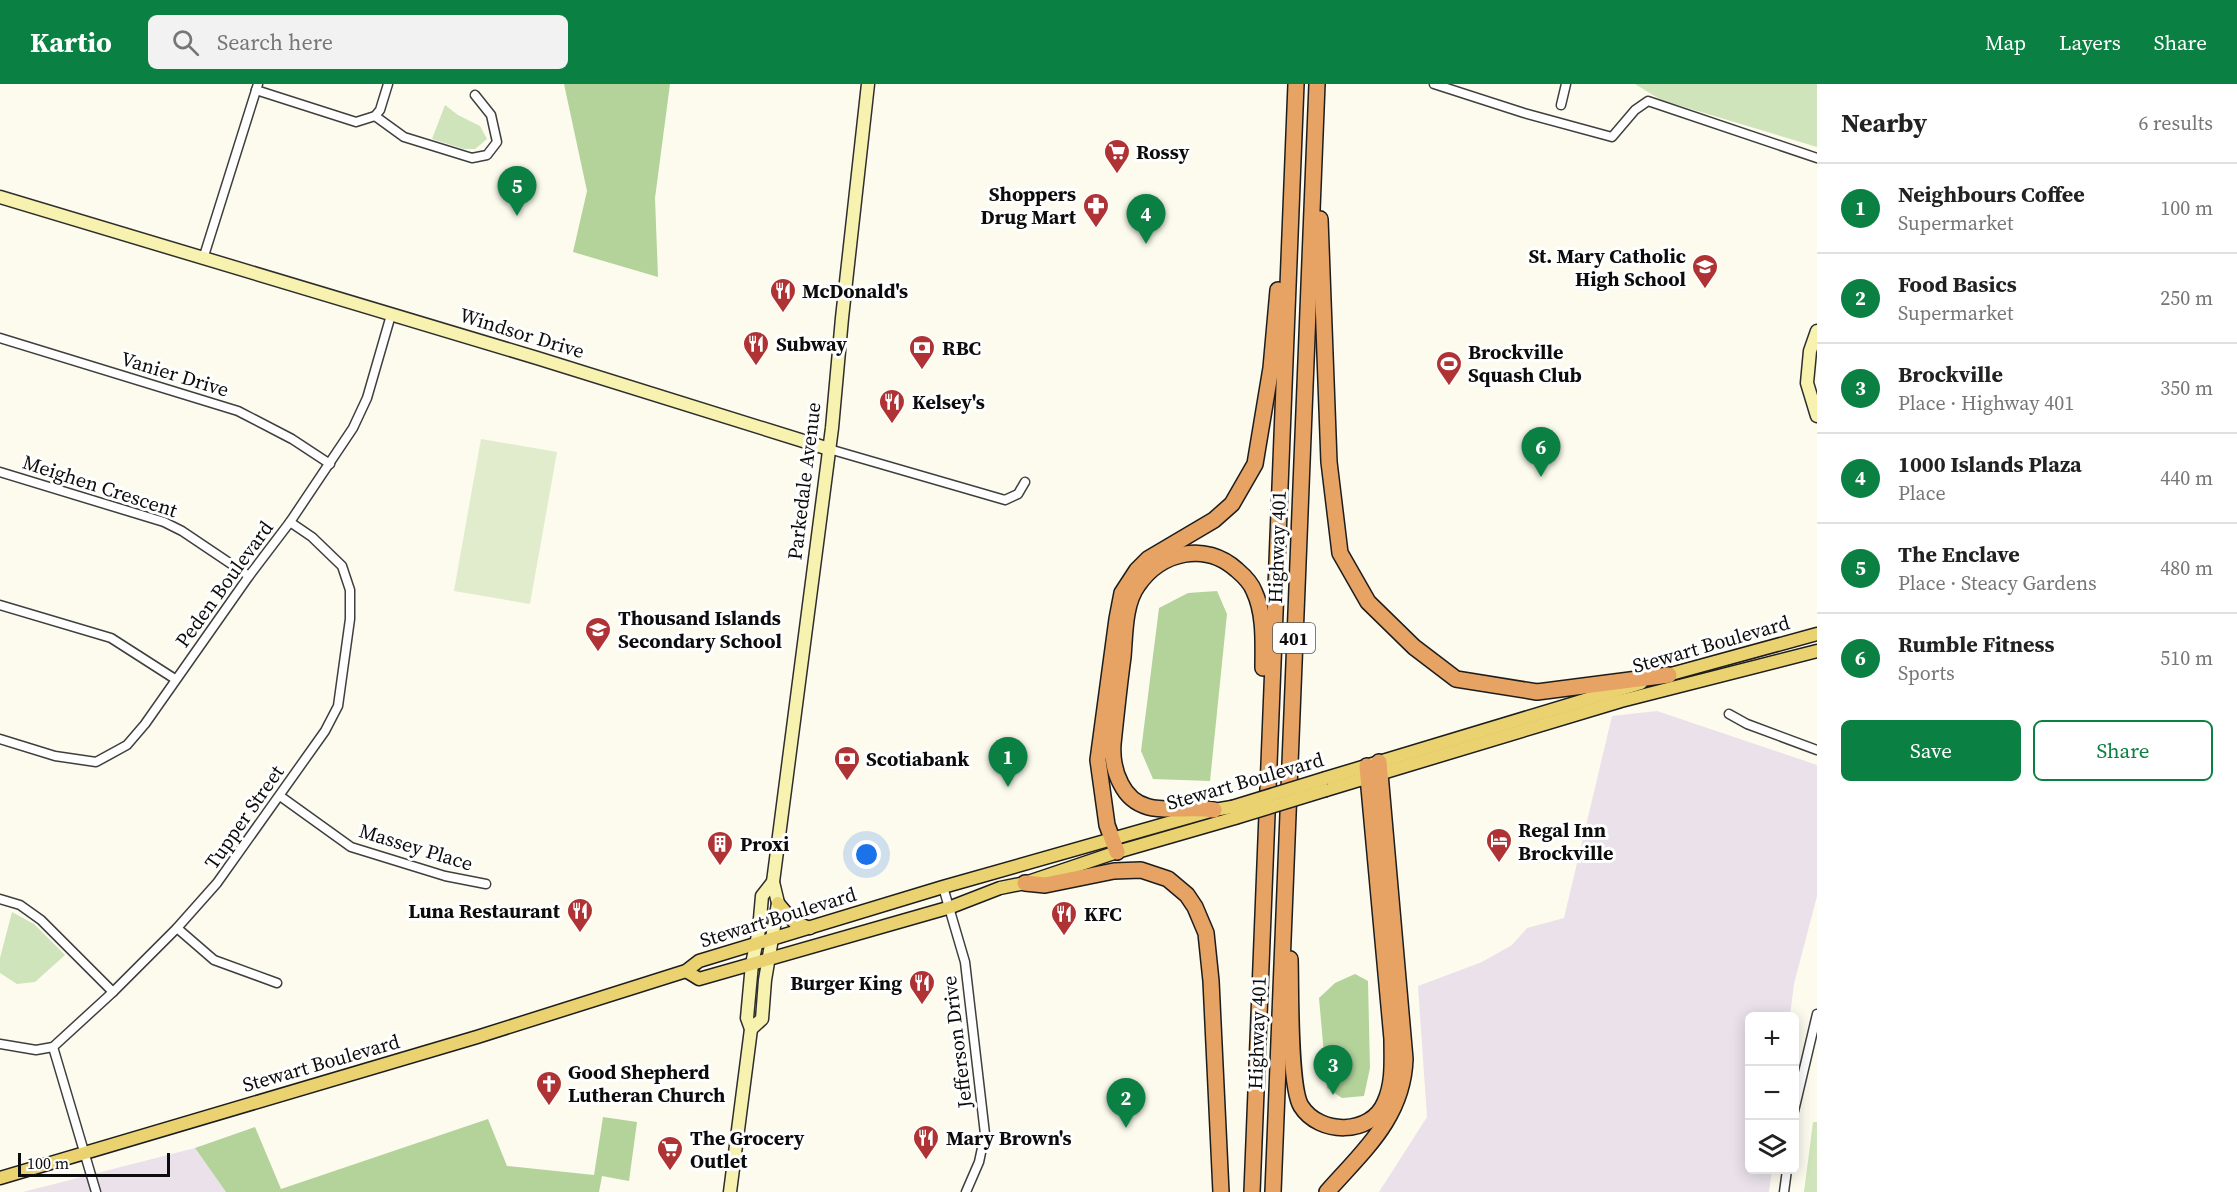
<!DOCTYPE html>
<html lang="en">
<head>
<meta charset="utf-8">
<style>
  body { margin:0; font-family:"Source Serif 4",serif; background:#f2f2f2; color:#222 }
  .controls { position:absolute; right:18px; bottom:18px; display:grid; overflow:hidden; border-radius:9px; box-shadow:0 3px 15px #0003 }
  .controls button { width:54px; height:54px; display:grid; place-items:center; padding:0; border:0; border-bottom:2px solid #e0e0e0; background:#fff; color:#222; font:30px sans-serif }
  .scale { position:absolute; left:18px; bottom:15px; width:152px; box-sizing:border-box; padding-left:6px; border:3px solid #0c0c0c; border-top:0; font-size:16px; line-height:21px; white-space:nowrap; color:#0c0c0c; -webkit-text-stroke:4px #fff; paint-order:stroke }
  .you { position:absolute; left:867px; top:771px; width:21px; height:21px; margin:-15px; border:4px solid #fff; border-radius:50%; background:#1a73e8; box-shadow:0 0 0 9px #1a73e833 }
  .badge { display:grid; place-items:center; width:39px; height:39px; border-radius:50%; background:#0b8043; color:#fff; font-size:20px; font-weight:700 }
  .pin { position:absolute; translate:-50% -50px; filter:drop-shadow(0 2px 3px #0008) }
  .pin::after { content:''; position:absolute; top:32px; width:21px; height:18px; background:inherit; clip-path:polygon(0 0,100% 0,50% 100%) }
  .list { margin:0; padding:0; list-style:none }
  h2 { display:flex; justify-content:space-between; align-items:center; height:78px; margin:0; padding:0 24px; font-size:26px }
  h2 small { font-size:20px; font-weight:400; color:#767676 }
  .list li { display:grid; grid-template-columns:39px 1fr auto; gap:18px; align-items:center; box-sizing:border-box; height:90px; padding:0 24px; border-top:2px solid #e0e0e0 }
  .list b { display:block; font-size:22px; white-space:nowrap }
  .list p { margin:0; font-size:20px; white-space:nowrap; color:#767676 }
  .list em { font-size:20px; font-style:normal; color:#767676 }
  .actions { display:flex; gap:12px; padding:18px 24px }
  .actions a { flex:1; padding:14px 0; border:2px solid #0b8043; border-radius:9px; text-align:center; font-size:21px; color:#0b8043 }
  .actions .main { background:#0b8043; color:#fff }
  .icon { flex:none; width:33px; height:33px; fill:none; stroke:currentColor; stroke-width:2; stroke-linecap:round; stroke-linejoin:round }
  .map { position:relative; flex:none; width:1817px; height:1108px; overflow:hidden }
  header { display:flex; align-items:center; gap:36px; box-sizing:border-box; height:84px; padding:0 30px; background:#0b8043; color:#fff }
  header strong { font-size:28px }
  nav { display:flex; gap:33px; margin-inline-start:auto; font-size:21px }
  .search { width:420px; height:54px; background:#f2f2f2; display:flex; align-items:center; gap:15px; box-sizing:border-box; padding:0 21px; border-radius:9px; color:#767676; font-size:22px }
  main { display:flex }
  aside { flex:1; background:#fff }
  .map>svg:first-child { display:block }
  .industrial { fill:#eae1ea }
  .green { fill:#cfe4bb }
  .forest { fill:#b3d39b }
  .pitch { fill:#e0eccb }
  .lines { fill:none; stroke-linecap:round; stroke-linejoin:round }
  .street-casing { stroke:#3f3f3f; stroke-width:11 }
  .secondary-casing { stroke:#2e2e2e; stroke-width:15 }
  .primary-casing { stroke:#1d1d1d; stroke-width:15 }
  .highway-casing { stroke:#1d1d1d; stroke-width:18 }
  .street { stroke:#fff; stroke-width:8 }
  .secondary { stroke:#f7f2af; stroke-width:12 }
  .primary { stroke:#ebd270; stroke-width:12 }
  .highway { stroke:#e6a363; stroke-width:15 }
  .primary-bridge-casing { stroke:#1d1d1d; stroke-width:15; stroke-linecap:butt }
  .primary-bridge { stroke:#ebd270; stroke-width:12 }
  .labels { text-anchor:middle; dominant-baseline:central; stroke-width:6; stroke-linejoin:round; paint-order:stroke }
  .shield { fill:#fff; stroke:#555; stroke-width:1.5 }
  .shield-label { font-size:18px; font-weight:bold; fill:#0c0c0c }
  .poi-label { font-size:20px; font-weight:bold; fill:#0c0c0c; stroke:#fff; text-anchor:start }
  .street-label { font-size:20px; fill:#0c0c0c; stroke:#fff }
</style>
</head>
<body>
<header>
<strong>Kartio</strong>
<div class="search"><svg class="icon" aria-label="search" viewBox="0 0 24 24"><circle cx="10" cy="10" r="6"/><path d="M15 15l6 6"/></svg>Search here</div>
<nav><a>Map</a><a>Layers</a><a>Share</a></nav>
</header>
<main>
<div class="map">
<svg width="1817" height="1108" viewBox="0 0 1817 1108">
  <rect width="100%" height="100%" fill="#fdfbee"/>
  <!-- industrial -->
  <g class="industrial">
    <polygon points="1657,627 1817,681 1817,812 1794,900 1790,932 1750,932 1750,1086 1772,1086 1769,1108 1379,1108 1427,1033 1418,902 1482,878 1512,861 1527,844 1564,834 1612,632"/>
    <polygon points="195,1064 226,1108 23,1108"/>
  </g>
  <!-- green -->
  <g class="green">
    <polygon points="1635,0 1817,0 1817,63 1661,16"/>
    <polygon points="445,21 458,31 480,42 487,55 475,65 464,65 432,55"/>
    <polygon points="12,828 34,840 65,871 35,898 17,900 0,889 0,874"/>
    <polygon points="1813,1038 1817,1038 1817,1108 1804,1108"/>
  </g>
  <!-- forest -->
  <g class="forest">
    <polygon points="564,0 670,0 655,114 658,193 573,168 587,107"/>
    <polygon points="1217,507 1227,530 1210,697 1153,695 1141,667 1159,524 1188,509"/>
    <polygon points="1355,890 1368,897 1370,984 1364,1012 1342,1014 1327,1004 1319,914 1335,899"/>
    <polygon points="603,1033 637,1038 629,1097 602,1092 599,1108 226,1108 195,1064 255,1043 281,1105 488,1035 507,1082 594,1091"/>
  </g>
  <!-- pitch -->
  <polygon class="pitch" points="481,355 557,368 530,520 454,507"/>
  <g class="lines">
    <defs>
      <g id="street">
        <polyline points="1434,0 1524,29 1612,53 1635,26 1648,17 1817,74"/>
        <polyline points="256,6 356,38 375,32 380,26 388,0"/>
        <polyline points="1561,21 1566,0"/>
        <polyline points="375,32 404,53 472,74 487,71 497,58 491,31 475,11"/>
        <polyline points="203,175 258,0"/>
        <polyline points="0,254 238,327 292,355 330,380"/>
        <polyline points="829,365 1005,416 1018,410 1025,398"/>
        <polyline points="0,388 164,438 182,447 249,492"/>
        <polyline points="0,521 111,554 175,595"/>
        <polyline points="1729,630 1747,640 1817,666"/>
        <polyline points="0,655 55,672 96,678 127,661 145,640 249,492 290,438 353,344 367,314 391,231"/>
        <polyline points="280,712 351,763 445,792 486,800"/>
        <polyline points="943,803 965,878 985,1050 979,1078 966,1108"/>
        <polyline points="0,815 20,821 41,836 113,908"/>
        <polyline points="177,844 214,876 277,899"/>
        <polyline points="0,960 36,966 53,963 113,908 177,844 217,799 325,647 338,622 350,535 350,506 342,482 312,453 290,438"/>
        <polyline points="53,963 96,1108"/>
        <polyline points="1794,1027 1817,930"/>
        <polyline points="1784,1108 1787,1086"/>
      </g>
      <g id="secondary">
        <polyline points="0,113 537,274 829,365"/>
        <polyline points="1817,247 1810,267 1807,299 1817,332"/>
        <polyline points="751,945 762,935 765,896 778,819 773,798 832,344 842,234 868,0"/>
        <polyline points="730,1108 751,945 747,934 752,880 759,846 762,812 773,798"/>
      </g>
      <g id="primary">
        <polyline points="1660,593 1817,550"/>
        <polyline points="1326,694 1641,599"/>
        <polyline points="1326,706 1621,617 1817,567"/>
        <polyline points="778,819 794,838 810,844"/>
        <polyline points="686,887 699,895 951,823 1000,804 1025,799 1117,768 1235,734"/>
        <polyline points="0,1094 477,953 686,887 699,877 943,803 1214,726 1232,723"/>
      </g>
      <g id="highway">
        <polyline points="1320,135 1329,378 1340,469 1368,518 1414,563 1456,595 1537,608 1669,591"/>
        <path d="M 1214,726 C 1181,720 1140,738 1121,700 C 1114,687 1112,675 1113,660 C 1116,631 1119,602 1123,573 C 1125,551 1124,520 1138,501 C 1161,468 1205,457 1237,486 C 1244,492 1251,499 1254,507 C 1265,530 1263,560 1263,584"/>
        <polyline points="1117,768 1107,741 1098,676 1117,535 1122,509 1137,486 1148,475 1214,436 1232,420 1255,380 1271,284 1278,206"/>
        <polyline points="1025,799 1045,801 1114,787 1141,786 1168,795 1187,811 1195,823 1206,849 1211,897 1221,1108"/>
        <path d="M 1290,875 C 1291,904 1289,1002 1301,1022 C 1319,1051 1371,1052 1385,1018 C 1394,998 1392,976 1392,955 L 1367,682"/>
        <polyline points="1252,1108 1296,0"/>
        <polyline points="1273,1108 1317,0"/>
        <path d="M 1327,1108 C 1363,1067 1403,1034 1405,975 L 1379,678"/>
      </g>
    </defs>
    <!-- street casing -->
    <use href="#street" class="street-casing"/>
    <!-- secondary casing -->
    <use href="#secondary" class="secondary-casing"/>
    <!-- primary casing -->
    <use href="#primary" class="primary-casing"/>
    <!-- highway casing -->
    <use href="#highway" class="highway-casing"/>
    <!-- street -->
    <use href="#street" class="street"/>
    <!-- secondary -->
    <use href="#secondary" class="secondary"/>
    <!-- primary -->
    <use href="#primary" class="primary"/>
    <!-- highway -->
    <use href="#highway" class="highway"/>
    <defs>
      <g id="primary-bridge">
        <polyline points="1232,723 1326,694"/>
        <polyline points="1235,734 1326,706"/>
      </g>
    </defs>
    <!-- primary-bridge casing -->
    <use href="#primary-bridge" class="primary-bridge-casing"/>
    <!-- primary-bridge -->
    <use href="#primary-bridge" class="primary-bridge"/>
  </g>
  <!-- icons -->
  <defs>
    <symbol id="supermarket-pin" viewBox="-11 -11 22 30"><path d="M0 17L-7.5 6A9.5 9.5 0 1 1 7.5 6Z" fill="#af3234" stroke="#fff"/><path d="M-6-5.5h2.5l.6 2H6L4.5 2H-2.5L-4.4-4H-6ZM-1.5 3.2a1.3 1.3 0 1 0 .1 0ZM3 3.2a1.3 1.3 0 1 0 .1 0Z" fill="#fff"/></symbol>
    <symbol id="pharmacy-pin" viewBox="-11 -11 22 30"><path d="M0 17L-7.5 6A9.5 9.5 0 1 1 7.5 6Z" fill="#af3234" stroke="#fff"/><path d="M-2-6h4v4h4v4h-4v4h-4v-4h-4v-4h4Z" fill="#fff"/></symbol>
    <symbol id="school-pin" viewBox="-11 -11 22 30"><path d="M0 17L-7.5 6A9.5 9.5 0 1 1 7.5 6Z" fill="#af3234" stroke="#fff"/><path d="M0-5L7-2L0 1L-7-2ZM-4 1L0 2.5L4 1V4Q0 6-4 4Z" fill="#fff"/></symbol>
    <symbol id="restaurant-pin" viewBox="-11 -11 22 30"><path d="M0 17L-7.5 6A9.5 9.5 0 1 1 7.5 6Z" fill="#af3234" stroke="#fff"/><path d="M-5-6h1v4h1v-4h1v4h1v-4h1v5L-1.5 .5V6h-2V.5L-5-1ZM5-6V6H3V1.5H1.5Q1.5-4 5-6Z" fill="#fff"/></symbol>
    <symbol id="bank-pin" viewBox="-11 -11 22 30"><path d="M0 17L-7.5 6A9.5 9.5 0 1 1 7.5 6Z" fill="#af3234" stroke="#fff"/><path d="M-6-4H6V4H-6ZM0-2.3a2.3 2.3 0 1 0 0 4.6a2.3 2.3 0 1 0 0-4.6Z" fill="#fff"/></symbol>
    <symbol id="stadium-pin" viewBox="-11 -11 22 30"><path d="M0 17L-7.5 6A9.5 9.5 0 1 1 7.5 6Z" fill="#af3234" stroke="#fff"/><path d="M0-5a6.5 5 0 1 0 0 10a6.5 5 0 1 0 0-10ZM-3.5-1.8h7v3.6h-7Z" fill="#fff"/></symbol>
    <symbol id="hotel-pin" viewBox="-11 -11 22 30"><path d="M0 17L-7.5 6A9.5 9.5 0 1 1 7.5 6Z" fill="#af3234" stroke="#fff"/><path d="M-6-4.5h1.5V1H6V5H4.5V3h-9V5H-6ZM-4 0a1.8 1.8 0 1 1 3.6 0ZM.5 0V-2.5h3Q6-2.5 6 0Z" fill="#fff"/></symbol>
    <symbol id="building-pin" viewBox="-11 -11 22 30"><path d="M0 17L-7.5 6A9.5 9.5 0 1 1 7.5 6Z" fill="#af3234" stroke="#fff"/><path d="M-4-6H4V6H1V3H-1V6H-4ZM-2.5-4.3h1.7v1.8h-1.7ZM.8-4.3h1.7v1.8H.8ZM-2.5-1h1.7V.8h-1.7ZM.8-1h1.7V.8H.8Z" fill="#fff"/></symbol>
    <symbol id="church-pin" viewBox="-11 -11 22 30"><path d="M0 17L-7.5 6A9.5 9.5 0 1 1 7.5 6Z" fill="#af3234" stroke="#fff"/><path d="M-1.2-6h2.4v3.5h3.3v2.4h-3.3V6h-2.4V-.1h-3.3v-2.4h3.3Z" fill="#fff"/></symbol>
  </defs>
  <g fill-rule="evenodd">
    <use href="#supermarket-pin" x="1102" y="53" width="30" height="40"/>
    <use href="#pharmacy-pin" x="1081" y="107" width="30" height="40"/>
    <use href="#school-pin" x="1690" y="168" width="30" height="40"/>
    <use href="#restaurant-pin" x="768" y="192" width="30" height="40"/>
    <use href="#restaurant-pin" x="741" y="245" width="30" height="40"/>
    <use href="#bank-pin" x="907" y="249" width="30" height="40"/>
    <use href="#stadium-pin" x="1434" y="265" width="30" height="40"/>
    <use href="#restaurant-pin" x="877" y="303" width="30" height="40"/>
    <use href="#school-pin" x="583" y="531" width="30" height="40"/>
    <use href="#bank-pin" x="832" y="660" width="30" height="40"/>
    <use href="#hotel-pin" x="1484" y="742" width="30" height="40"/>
    <use href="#building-pin" x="705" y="745" width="30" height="40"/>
    <use href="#restaurant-pin" x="565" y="812" width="30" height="40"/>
    <use href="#restaurant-pin" x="1049" y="815" width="30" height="40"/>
    <use href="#restaurant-pin" x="907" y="884" width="30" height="40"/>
    <use href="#church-pin" x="534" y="985" width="30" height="40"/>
    <use href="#restaurant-pin" x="911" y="1039" width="30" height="40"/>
    <use href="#supermarket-pin" x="655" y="1050" width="30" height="40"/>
  </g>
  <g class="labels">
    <!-- shield labels -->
    <rect class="shield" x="1273" y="539" width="42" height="30" rx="4.5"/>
    <g class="shield-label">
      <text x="1294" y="554">401</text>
    </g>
    <!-- poi labels -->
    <g class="poi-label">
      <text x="1136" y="68">Rossy</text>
      <text x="1076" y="110" text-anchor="end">Shoppers<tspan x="1076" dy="23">Drug Mart</tspan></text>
      <text x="1686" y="172" text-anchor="end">St. Mary Catholic<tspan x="1686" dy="23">High School</tspan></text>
      <text x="802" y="207">McDonald's</text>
      <text x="776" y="260">Subway</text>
      <text x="942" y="264">RBC</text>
      <text x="1468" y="268">Brockville<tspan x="1468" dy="23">Squash Club</tspan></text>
      <text x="912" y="318">Kelsey's</text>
      <text x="618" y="534">Thousand Islands<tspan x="618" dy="23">Secondary School</tspan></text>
      <text x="866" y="675">Scotiabank</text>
      <text x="1518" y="746">Regal Inn<tspan x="1518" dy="23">Brockville</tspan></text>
      <text x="740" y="760">Proxi</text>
      <text x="560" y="827" text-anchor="end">Luna Restaurant</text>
      <text x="1084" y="830">KFC</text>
      <text x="902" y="899" text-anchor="end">Burger King</text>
      <text x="568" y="988">Good Shepherd<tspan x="568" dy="23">Lutheran Church</tspan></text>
      <text x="690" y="1054">The Grocery<tspan x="690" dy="23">Outlet</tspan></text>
      <text x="946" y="1054">Mary Brown's</text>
    </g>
    <!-- street labels -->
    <g class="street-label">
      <text transform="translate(522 249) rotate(17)">Windsor Drive</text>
      <text transform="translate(175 290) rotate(17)">Vanier Drive</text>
      <text transform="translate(804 397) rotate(-83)">Parkedale Avenue</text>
      <text transform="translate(100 402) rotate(18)">Meighen Crescent</text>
      <text transform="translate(1277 463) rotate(-88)">Highway 401</text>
      <text transform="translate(224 500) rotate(-54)">Peden Boulevard</text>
      <text transform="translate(1711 560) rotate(-16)">Stewart Boulevard</text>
      <text transform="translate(1245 697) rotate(-16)">Stewart Boulevard</text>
      <text transform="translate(244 733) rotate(-55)">Tupper Street</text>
      <text transform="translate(416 763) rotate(17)">Massey Place</text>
      <text transform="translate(778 833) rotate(-17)">Stewart Boulevard</text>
      <text transform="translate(1257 949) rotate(-88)">Highway 401</text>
      <text transform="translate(957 958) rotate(-97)">Jefferson Drive</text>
      <text transform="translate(321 979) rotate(-16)">Stewart Boulevard</text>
    </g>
  </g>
</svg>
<div class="controls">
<button>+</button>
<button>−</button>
<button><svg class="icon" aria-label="layers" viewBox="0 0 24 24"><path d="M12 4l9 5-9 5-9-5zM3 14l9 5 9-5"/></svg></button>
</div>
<div class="scale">100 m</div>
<div class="you"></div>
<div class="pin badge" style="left:1008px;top:703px">1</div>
<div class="pin badge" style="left:1126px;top:1044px">2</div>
<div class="pin badge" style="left:1333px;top:1011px">3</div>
<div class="pin badge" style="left:1146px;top:160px">4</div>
<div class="pin badge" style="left:517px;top:132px">5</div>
<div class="pin badge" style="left:1541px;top:393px">6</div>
</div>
<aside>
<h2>Nearby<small>6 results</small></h2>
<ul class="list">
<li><span class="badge">1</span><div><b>Neighbours Coffee</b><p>Supermarket</p></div><em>100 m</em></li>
<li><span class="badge">2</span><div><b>Food Basics</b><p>Supermarket</p></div><em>250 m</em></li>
<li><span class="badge">3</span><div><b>Brockville</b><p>Place · Highway 401</p></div><em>350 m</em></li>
<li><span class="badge">4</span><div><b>1000 Islands Plaza</b><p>Place</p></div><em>440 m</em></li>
<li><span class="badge">5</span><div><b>The Enclave</b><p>Place · Steacy Gardens</p></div><em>480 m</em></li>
<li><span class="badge">6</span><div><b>Rumble Fitness</b><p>Sports</p></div><em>510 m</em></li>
</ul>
<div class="actions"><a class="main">Save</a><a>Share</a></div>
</aside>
</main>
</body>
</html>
